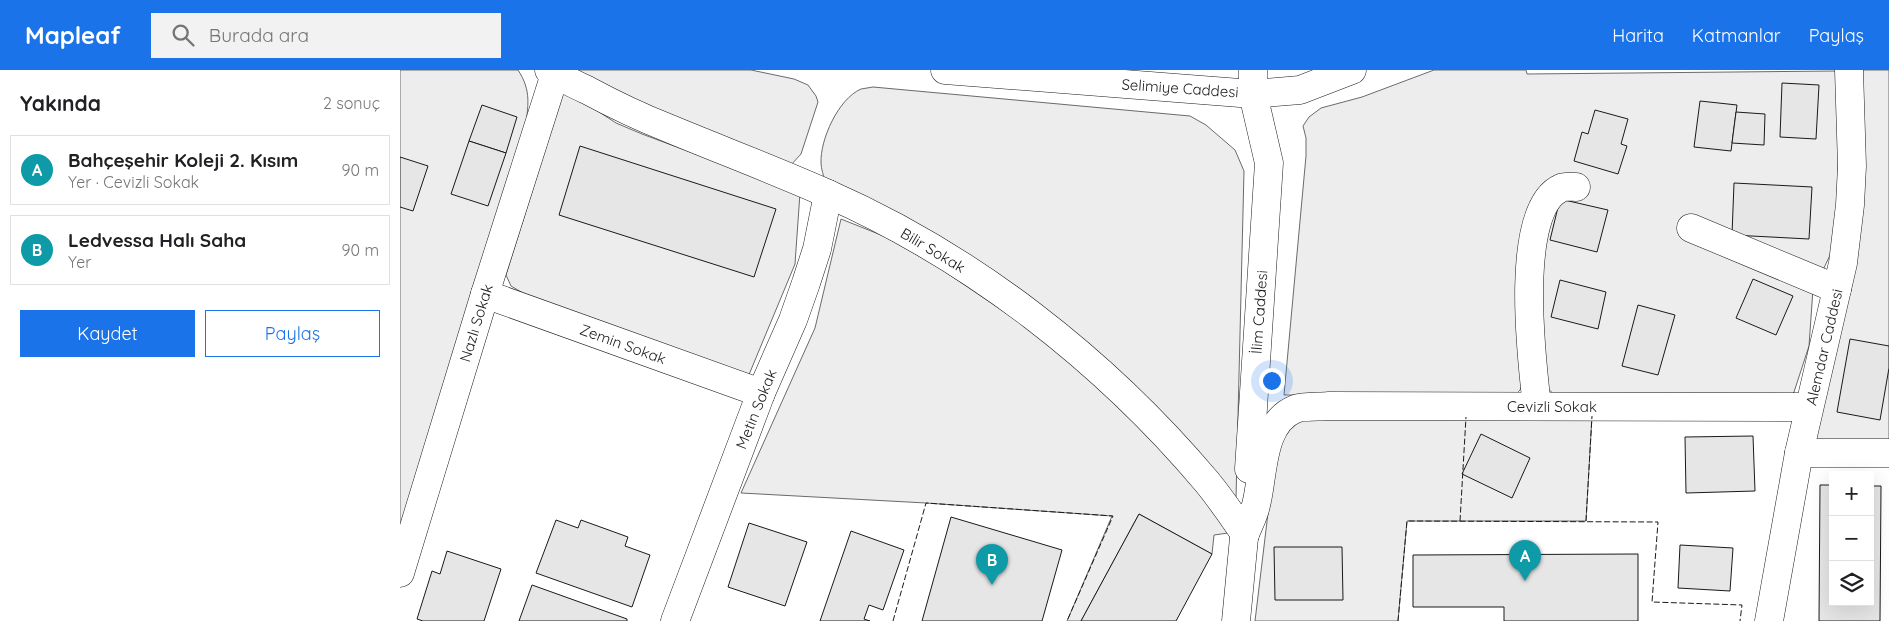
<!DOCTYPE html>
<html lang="tr">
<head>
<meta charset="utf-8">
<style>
  body { margin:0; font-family:Quicksand,sans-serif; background:#f2f2f2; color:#202124 }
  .controls { position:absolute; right:15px; bottom:15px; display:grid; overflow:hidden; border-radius:0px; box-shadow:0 5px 20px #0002 }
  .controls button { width:45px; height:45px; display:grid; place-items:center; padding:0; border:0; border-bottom:1px solid #e0e0e0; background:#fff; color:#202124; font:25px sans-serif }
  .you { position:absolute; left:871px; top:310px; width:18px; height:18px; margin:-12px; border:4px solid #fff; border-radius:50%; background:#1a73e8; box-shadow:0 0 0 8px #1a73e833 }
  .badge { display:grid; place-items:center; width:32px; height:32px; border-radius:50%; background:#1a73e8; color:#fff; font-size:16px; font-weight:700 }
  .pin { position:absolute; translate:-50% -41px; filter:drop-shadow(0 1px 2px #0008) }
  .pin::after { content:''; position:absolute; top:26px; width:18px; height:15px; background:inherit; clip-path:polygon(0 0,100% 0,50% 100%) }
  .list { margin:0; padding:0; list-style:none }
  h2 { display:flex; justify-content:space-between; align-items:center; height:65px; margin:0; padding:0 20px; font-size:21px }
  h2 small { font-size:16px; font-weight:400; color:#757577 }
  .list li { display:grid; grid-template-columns:32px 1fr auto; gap:15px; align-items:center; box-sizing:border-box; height:70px; margin:0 10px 10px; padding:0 10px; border:1px solid #e0e0e0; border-radius:0px }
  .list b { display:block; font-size:19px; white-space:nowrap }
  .list p { margin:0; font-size:16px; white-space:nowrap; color:#757577 }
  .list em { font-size:16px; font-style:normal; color:#757577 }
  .actions { display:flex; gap:10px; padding:15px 20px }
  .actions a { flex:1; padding:11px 0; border:1px solid #1a73e8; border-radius:0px; text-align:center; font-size:18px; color:#1a73e8 }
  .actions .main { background:#1a73e8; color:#fff }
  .icon { flex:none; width:28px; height:28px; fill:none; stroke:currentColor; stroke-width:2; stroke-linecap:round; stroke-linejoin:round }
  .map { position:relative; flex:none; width:1489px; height:551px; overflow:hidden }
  header { display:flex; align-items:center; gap:30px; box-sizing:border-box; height:70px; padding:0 25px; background:#1a73e8; color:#fff }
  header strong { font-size:24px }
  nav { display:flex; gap:28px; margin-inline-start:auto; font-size:18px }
  .search { width:350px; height:45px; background:#f2f2f2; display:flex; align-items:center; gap:12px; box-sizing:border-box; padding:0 18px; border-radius:0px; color:#757577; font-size:19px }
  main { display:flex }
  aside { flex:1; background:#fff }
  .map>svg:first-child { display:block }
  .green { fill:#ededed; stroke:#6a6a6a }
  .building { fill:#e6e6e6; stroke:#1a1a1a }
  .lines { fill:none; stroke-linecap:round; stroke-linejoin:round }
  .minor-casing { stroke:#1a1a1a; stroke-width:29 }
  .minor { stroke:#fff; stroke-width:28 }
  .fence { stroke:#1a1a1a; stroke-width:1; stroke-dasharray:6 2.5; stroke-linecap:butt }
  .labels { text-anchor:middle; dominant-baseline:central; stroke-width:4; stroke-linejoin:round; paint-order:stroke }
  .street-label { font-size:15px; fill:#1a1a1a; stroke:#fff }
</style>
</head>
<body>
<header>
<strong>Mapleaf</strong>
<div class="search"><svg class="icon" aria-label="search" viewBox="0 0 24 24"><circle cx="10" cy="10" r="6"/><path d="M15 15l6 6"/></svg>Burada ara</div>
<nav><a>Harita</a><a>Katmanlar</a><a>Paylaş</a></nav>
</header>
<main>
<aside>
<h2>Yakında<small>2 sonuç</small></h2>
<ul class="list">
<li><span class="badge" style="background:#0f9aa8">A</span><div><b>Bahçeşehir Koleji 2. Kısım</b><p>Yer · Cevizli Sokak</p></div><em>90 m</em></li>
<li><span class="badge" style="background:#0f9aa8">B</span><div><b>Ledvessa Halı Saha</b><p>Yer</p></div><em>90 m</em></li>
</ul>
<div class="actions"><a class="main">Kaydet</a><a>Paylaş</a></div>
</aside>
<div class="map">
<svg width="1489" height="551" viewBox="0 0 1489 551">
  <rect width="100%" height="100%" fill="#fff"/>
  <!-- green -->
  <g class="green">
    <path d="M 0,0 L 118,0 C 132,21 128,37 125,60 L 0,466 Z"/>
    <polygon points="173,0 351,0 394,9 408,15 416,26 418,32 401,84 390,96 297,60"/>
    <path d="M 1034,0 L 1126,0 L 1127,4 L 1436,1 L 1439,74 L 1437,130 L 1433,179 L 1421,204 L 1286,147 L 1282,163 L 1413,219 L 1409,276 L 1393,325 L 1154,324 L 1141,313 L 1134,257 L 1143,153 L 1152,136 L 1167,125 L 1179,128 L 1188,125 L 1185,114 C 1168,106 1161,106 1148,120 C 1115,155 1120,223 1122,268 C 1123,283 1126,302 1121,318 C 1119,323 1115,324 1109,326 L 884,325 L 906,86 L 906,68 L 903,56 L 909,47 L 921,38 L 962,27 Z"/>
    <polygon points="1462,0 1489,0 1489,372 1415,370"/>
    <path d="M 473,17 L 790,46 L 806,55 L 835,80 L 844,101 L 836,428 L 760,344 L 425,113 C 424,106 421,99 421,93 C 420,70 438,29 461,19 C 465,18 469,18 473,17 Z"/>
    <polygon points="164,19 216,53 242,64 400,123 395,194 348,307 140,233 111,216 106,205"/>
    <polygon points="441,149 486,167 538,197 637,264 689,308 740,357 820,445 828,463 814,465 812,484 739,444 681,551 667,551 712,446 526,433 341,423 415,258"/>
    <polygon points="1192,346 1186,451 1007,451 998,551 855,551 876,377 897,349"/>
  </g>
  <!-- building -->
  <g class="building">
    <polygon points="1382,13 1419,15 1416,69 1380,67"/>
    <polygon points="1300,31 1337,35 1331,81 1294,77"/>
    <polygon points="82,35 117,47 106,83 69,71"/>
    <polygon points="1195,40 1228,49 1221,74 1227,76 1218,104 1174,91 1182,62 1188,64"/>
    <polygon points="1336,42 1365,44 1364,75 1332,73"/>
    <polygon points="69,71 106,83 88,136 51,124"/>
    <polygon points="180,76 376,139 354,207 159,145"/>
    <polygon points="0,87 28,96 13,141 0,137"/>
    <polygon points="1334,113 1412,117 1409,169 1332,165"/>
    <polygon points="1160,129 1208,140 1197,182 1150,170"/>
    <polygon points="1353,209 1393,226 1376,265 1336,248"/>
    <polygon points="1160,210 1206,222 1198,259 1151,247"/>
    <polygon points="1238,235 1275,245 1258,305 1222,296"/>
    <polygon points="1450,269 1489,276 1489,298 1480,350 1437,342"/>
    <polygon points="1081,364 1130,388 1112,428 1062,404"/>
    <polygon points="1353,366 1355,421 1286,423 1285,367"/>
    <polygon points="1420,415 1433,415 1433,532 1470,532 1470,416 1481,416 1480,551 1419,551"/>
    <polygon points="739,444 812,484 776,551 681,551"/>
    <polygon points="551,447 662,480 642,551 522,551"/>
    <polygon points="156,450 178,458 181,450 228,467 225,476 250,485 232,537 136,503"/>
    <polygon points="349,453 407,472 385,536 328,517"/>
    <polygon points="451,461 504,480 483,540 469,535 464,549 470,551 420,551"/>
    <polygon points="1280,475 1333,478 1330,521 1278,518"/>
    <polygon points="874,477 942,477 943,530 875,530"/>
    <polygon points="47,481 101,499 84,551 23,551 17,549 32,501 40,504"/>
    <polygon points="1238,484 1238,551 1104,551 1104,537 1013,537 1013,485"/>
    <polygon points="132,515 227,549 227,551 119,551"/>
  </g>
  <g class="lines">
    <defs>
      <g id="minor">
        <path d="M 149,0 C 161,8 174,14 187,20 C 213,34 240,47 268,58 C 321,80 374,100 426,123 C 572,187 704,290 807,412 C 821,429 833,447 845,464"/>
        <polyline points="545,0 853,24 900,20 952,0"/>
        <polyline points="1291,158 1437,219"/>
        <polyline points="85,224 361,323"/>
        <path d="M 1137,336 C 1132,293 1113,139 1161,118 C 1165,116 1172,117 1176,117"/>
        <polyline points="1399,383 1489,383"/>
        <polyline points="849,399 869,93 853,24 853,0"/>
        <path d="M 845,464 C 849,454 854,445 856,435 C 864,405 860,354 895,339 C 904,336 919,337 929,336 L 1409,337"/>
        <polyline points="0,503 85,224 155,4"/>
        <polyline points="275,551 361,323 393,250 406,213 417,179 428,124"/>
        <polyline points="836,551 846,447"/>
        <polyline points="1369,551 1399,383 1443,193 1450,135 1452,96 1449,0"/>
      </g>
    </defs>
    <!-- minor casing -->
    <use href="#minor" class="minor-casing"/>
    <!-- minor -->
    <use href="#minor" class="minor"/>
    <!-- fence -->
    <g class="fence">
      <polyline points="1060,451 1066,347"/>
      <polyline points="1186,451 1192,346"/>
      <polyline points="493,551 526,433 713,446 667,551"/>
      <polyline points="998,551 1007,451 1258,452 1252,532 1342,535 1340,551"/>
    </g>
  </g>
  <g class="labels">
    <!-- street labels -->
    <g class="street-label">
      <text transform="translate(780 18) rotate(4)">Selimiye Caddesi</text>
      <text transform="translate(533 180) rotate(31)">Bilir Sokak</text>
      <text transform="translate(859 242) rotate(-86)">İlim Caddesi</text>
      <text transform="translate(76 253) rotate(-73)">Nazlı Sokak</text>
      <text transform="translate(223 274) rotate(20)">Zemin Sokak</text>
      <text transform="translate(1424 277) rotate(-77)">Alemdar Caddesi</text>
      <text x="1152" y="336">Cevizli Sokak</text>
      <text transform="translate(356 339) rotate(-68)">Metin Sokak</text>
    </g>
  </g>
</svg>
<div class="controls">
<button>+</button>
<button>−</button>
<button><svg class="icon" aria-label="layers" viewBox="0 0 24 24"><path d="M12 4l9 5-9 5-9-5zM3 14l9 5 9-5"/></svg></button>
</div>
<div class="you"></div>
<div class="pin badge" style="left:1125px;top:511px;background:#0f9aa8">A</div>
<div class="pin badge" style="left:592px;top:515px;background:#0f9aa8">B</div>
</div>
</main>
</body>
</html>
